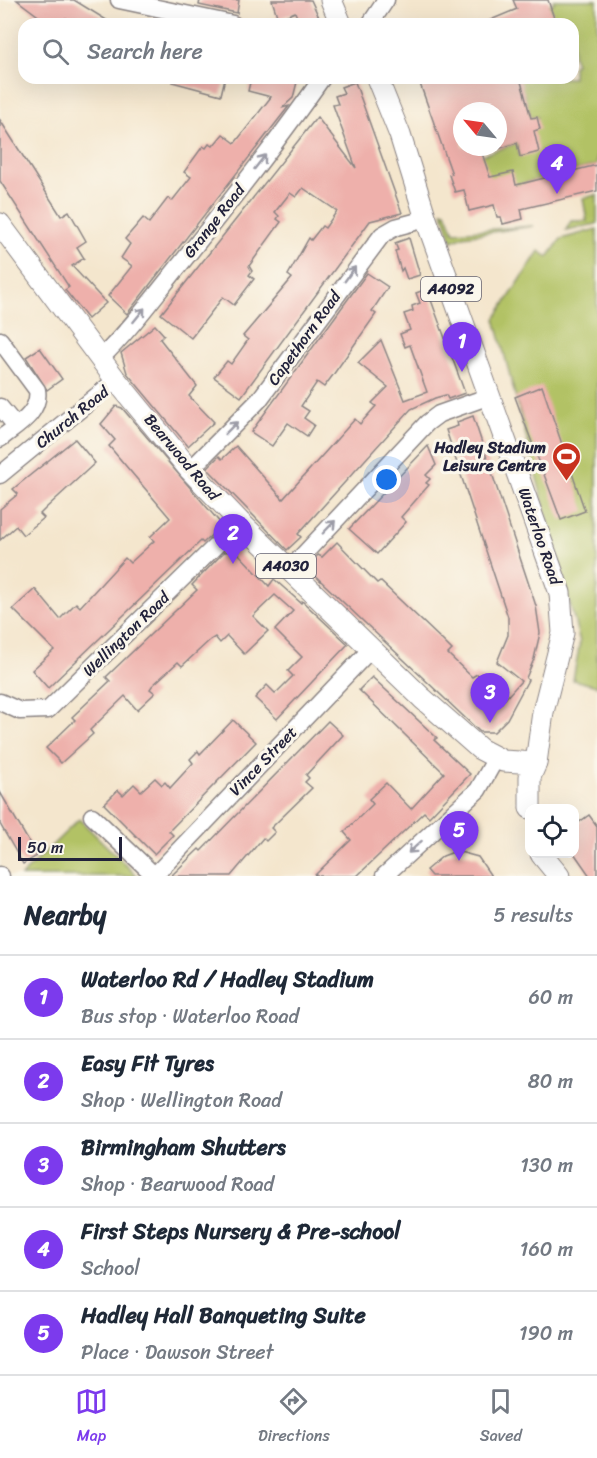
<!DOCTYPE html>
<html lang="en">
<head>
<meta charset="utf-8">
<style>
  body { margin:0; font-family:Sriracha,sans-serif; background:#f2f2f3; color:#1f2937 }
  .controls { position:absolute; right:18px; bottom:18px; display:grid; overflow:hidden; border-radius:12px; box-shadow:0 6px 24px #0002 }
  .controls button { width:54px; height:54px; display:grid; place-items:center; padding:0; border:0; border-bottom:2px solid #e0e1e3; background:#fff; color:#1f2937; font:30px sans-serif }
  .compass { position:absolute; left:453px; top:102px; width:54px; height:54px; border-radius:50%; background:#fff; box-shadow:0 6px 24px #0002; rotate:299deg }
  .scale { position:absolute; left:18px; bottom:15px; width:104px; box-sizing:border-box; padding-left:6px; border:3px solid #22223b; border-top:0; font-size:16px; line-height:21px; white-space:nowrap; color:#22223b; -webkit-text-stroke:4px #fbf7ec; paint-order:stroke }
  .you { position:absolute; left:387px; top:480px; width:21px; height:21px; margin:-15px; border:4px solid #fff; border-radius:50%; background:#1a73e8; box-shadow:0 0 0 9px #1a73e833 }
  .badge { display:grid; place-items:center; width:39px; height:39px; border-radius:50%; background:#7c3aed; color:#fff; font-size:20px; font-weight:700 }
  .pin { position:absolute; translate:-50% -50px; filter:drop-shadow(0 2px 3px #0008) }
  .pin::after { content:''; position:absolute; top:32px; width:21px; height:18px; background:inherit; clip-path:polygon(0 0,100% 0,50% 100%) }
  .list { margin:0; padding:0; list-style:none }
  h2 { display:flex; justify-content:space-between; align-items:center; height:78px; margin:0; padding:0 24px; font-size:26px }
  h2 small { font-size:20px; font-weight:400; color:#747a83 }
  .list li { display:grid; grid-template-columns:39px 1fr auto; gap:18px; align-items:center; box-sizing:border-box; height:84px; padding:0 24px; border-top:2px solid #e0e1e3 }
  .list b { display:block; font-size:22px; white-space:nowrap }
  .list p { margin:0; font-size:20px; white-space:nowrap; color:#747a83 }
  .list em { font-size:20px; font-style:normal; color:#747a83 }
  .icon { flex:none; width:33px; height:33px; fill:none; stroke:currentColor; stroke-width:2; stroke-linecap:round; stroke-linejoin:round }
  .map { position:relative; flex:none; width:597px; height:876px; overflow:hidden }
  .search { position:absolute; background:#fff; box-shadow:0 6px 24px #0002; left:18px; right:18px; top:18px; height:66px; display:flex; align-items:center; gap:15px; box-sizing:border-box; padding:0 21px; border-radius:18px; color:#747a83; font-size:22px }
  .sheet { height:498px; background:#fff }
  nav { display:flex; justify-content:space-around; align-items:center; box-sizing:border-box; height:84px; border-top:2px solid #e0e1e3; background:#fff; font-size:16px; color:#747a83 }
  nav a { display:grid; justify-items:center; gap:3px }
  nav .on { color:#7c3aed }
  .map>svg:first-child { display:block }
  .green { fill:#b2c265; stroke:#6a7250; stroke-width:1.5 }
  .building { fill:#eeb0ab }
  .lines { fill:none; stroke-linecap:round; stroke-linejoin:round }
  .minor-casing { stroke:#8b8484; stroke-width:19 }
  .major-casing { stroke:#8b8484; stroke-width:23 }
  .minor { stroke:#fff; stroke-width:16 }
  .major { stroke:#fff; stroke-width:21 }
  .oneway { stroke:#9c9ca7 }
  .labels { text-anchor:middle; dominant-baseline:central; stroke-width:6; stroke-linejoin:round; paint-order:stroke }
  .shield { fill:#fbf7ec; stroke:#636270; stroke-width:1.5 }
  .shield-label { font-size:15px; font-weight:bold; fill:#22223b }
  .street-label { font-size:16px; fill:#22223b; stroke:#fbf7ec }
  .poi-label { font-size:16px; font-weight:bold; fill:#22223b; stroke:#fbf7ec; text-anchor:end }
</style>
</head>
<body>
<div class="map">
<svg width="597" height="876" viewBox="0 0 597 876">
  <rect width="100%" height="100%" fill="#fbf7ec"/>
  <filter id="ink" filterUnits="userSpaceOnUse"><feTurbulence type="fractalNoise" baseFrequency=".0167" numOctaves="2"/><feDisplacementMap in="SourceGraphic" scale="12" xChannelSelector="R" yChannelSelector="G"/><feConvolveMatrix kernelMatrix="1 2 1 2 8 2 1 2 1" color-interpolation-filters="sRGB"/></filter>
  <filter id="wash" filterUnits="userSpaceOnUse"><feTurbulence type="fractalNoise" baseFrequency=".008" numOctaves="4" result="noise"/><feDisplacementMap in="SourceGraphic" scale="24" xChannelSelector="R" yChannelSelector="G"/><feGaussianBlur stdDeviation="1.35" result="paint"/><feColorMatrix in="noise" values="0 0 0 0 0 0 0 0 0 0 0 0 0 0 0 0 0 1.4 0 .05"/><feComposite in="paint" operator="in"/></filter>
  <g filter="url(#wash)">
    <rect width="100%" height="100%" fill="#f4e6cd"/>
    <!-- green -->
    <g class="green">
      <polygon points="553,0 597,0 597,165 569,172 566,170 564,173 516,185 485,188 482,155 517,143 520,157 534,131 537,117 531,118 524,94 513,78 573,78 573,65 576,64 573,55 573,24 556,24 549,5 554,3"/>
      <polygon points="597,195 597,224 566,230 571,221 587,221 583,198"/>
      <polygon points="442,211 446,212 454,232 533,226 464,236 452,241"/>
      <polygon points="597,229 597,686 573,680 580,642 495,319 539,251 548,257 561,239"/>
      <polygon points="79,819 137,876 21,876"/>
    </g>
    <g id="blocks">
      <!-- building -->
      <g class="building">
        <polygon points="17,0 74,0 113,24 74,24 66,18 62,24 49,24"/>
        <polygon points="200,0 239,0 237,13 199,5"/>
        <polygon points="272,0 311,0 322,24 299,23 295,12 278,19"/>
        <polygon points="513,0 548,0 556,24 481,24 517,9"/>
        <polygon points="173,78 225,78 221,95 172,82"/>
        <polygon points="251,78 298,78 293,98 282,108 289,106 127,314 108,296 132,266 121,258 130,244 125,239 143,218 149,223 168,198 172,201 191,177 184,172 203,146 206,148 209,144 213,146 223,134 235,143 271,97 248,91"/>
        <polygon points="418,78 520,78 531,118 537,117 540,129 534,131 539,152 520,157 517,143 498,149 498,111 462,111 462,147 480,147 490,177 513,172 516,185 597,165 597,191 521,209 523,219 503,224 501,217 497,217 494,205 469,211 464,190 455,192 449,175 452,174"/>
        <polygon points="355,82 402,213 370,221 241,397 214,377 227,361 231,364 248,340 243,336 292,278 288,275 309,238 311,240 322,226 325,228 337,211 303,188 296,197 290,193 275,212 279,216 277,219 281,222 249,266 252,271 249,275 254,279 234,305 223,297 191,338 161,314 317,117 356,168 333,105 338,104 335,96 344,93 341,87"/>
        <polygon points="0,120 61,216 69,211 86,241 77,247 84,258 72,266 106,303 88,319 65,290 69,287 0,181"/>
        <polygon points="409,238 420,275 407,279 403,268 401,271 395,251 398,250 395,243"/>
        <polygon points="367,273 388,287 372,311 376,314 333,375 324,387 317,382 301,406 309,411 304,418 314,425 307,436 288,423 272,446 251,432"/>
        <polygon points="427,289 465,393 448,399 446,395 435,398 411,409 298,534 301,537 287,550 207,468 219,456 222,459 236,446 283,499 355,419 360,424 376,406 372,403 388,387 358,363 381,340 405,400 427,392 410,345 405,347 400,334 410,330 404,314 413,311 412,306 420,303 416,293"/>
        <polygon points="155,325 164,335 160,339 197,386 189,396 214,422 188,446 127,373 121,353"/>
        <polygon points="40,348 62,379 47,390 26,357"/>
        <polygon points="542,386 585,511 561,520 515,397"/>
        <polygon points="116,406 122,408 222,525 203,543 201,541 48,688 32,670 54,650 13,609 35,589 60,619 76,603 80,607 125,558 130,563 154,541 150,537 170,518 109,446 115,440 101,424"/>
        <polygon points="473,416 536,606 540,633 534,659 526,678 528,680 507,719 494,732 480,732 306,567 318,555 322,557 337,542 377,583 380,581 442,640 452,650 448,654 472,677 477,674 505,699 521,681 497,662 508,635 508,617 446,430 458,426 457,422"/>
        <polygon points="75,439 95,463 46,508 40,514 44,518 23,535 16,526 0,540 0,509 18,494 13,489"/>
        <polygon points="428,446 436,465 426,475 430,479 426,483 429,485 401,517 406,522 377,554 349,529"/>
        <polygon points="236,551 269,586 274,579 301,603 302,601 348,644 277,719 255,698 267,685 275,693 278,691 293,676 288,671 302,657 275,630 293,611 275,595 253,616 268,631 244,654 227,636 220,643 215,637 210,640 182,666 178,662 152,686 150,689 155,693 137,710 125,696 90,730 93,734 61,763 46,748 75,720 72,717 110,681 106,677 197,590 192,585 224,552"/>
        <polygon points="372,677 437,738 434,740 470,774 429,817 424,812 357,876 314,876 351,840 344,832 373,804 369,799 386,783 411,809 444,773 359,690"/>
        <polygon points="233,720 256,742 169,831 173,835 154,854 104,804 118,790 123,795 134,784 141,791 155,778 162,785 165,782 170,788 193,763 190,759 198,751 200,754"/>
        <polygon points="328,721 343,735 306,775 309,778 305,782 312,788 271,828 275,832 266,841 263,838 231,876 171,876 199,849 201,851"/>
        <polygon points="0,792 37,856 23,864 0,824"/>
        <polygon points="589,815 597,826 597,876 590,876 574,853 574,826"/>
        <polygon points="456,851 478,857 491,876 431,876 426,870 443,856"/>
      </g>
    </g>
  </g>
  <g filter="url(#ink)">
    <use href="#blocks" fill-opacity="0" stroke="#8b8484" stroke-width="1.5"/>
    <g class="lines">
      <defs>
        <g id="minor">
          <polyline points="119,0 233,24"/>
          <polyline points="370,24 386,0"/>
          <path d="M 0,340 L 37,390 C 41,413 16,426 0,439"/>
          <path d="M 100,359 C 131,329 156,294 183,261 C 231,201 278,141 322,78"/>
          <polyline points="0,407 16,426"/>
          <polyline points="190,470 259,400 382,235 396,227 426,219"/>
          <polyline points="0,475 116,380"/>
          <polyline points="289,570 427,423 439,414 490,396"/>
          <polyline points="0,702 20,711 48,710 240,522"/>
          <polyline points="92,816 155,876"/>
          <polyline points="0,875 1,876"/>
          <polyline points="155,875 372,648"/>
          <polyline points="384,876 478,790 496,758"/>
        </g>
        <g id="major">
          <polyline points="331,0 341,24"/>
          <polyline points="377,78 400,135 426,219 560,593 563,633 543,712 536,763 530,777 530,808"/>
          <polyline points="0,224 116,380 190,470 240,522 422,698 480,749 503,761 536,763"/>
          <polyline points="541,854 559,876"/>
        </g>
      </defs>
      <!-- minor casing -->
      <use href="#minor" class="minor-casing"/>
      <!-- major casing -->
      <use href="#major" class="major-casing"/>
      <!-- minor -->
      <use href="#minor" class="minor"/>
      <!-- major -->
      <use href="#major" class="major"/>
    </g>
    <!-- one-way arrows -->
    <defs><path id="oneway-shaft" d="M-6 0H5M1.5-3L5.5 0L1.5 3" fill="none" stroke-width="1.6" stroke-linecap="round" stroke-linejoin="round" transform="scale(1.5)"/></defs>
    <g class="oneway">
      <use href="#oneway-shaft" transform="translate(260 162) rotate(-52)"/>
      <use href="#oneway-shaft" transform="translate(350 274) rotate(-54)"/>
      <use href="#oneway-shaft" transform="translate(139 315) rotate(-51)"/>
      <use href="#oneway-shaft" transform="translate(231 428) rotate(-45)"/>
      <use href="#oneway-shaft" transform="translate(329 527) rotate(-46)"/>
      <use href="#oneway-shaft" transform="translate(415 847) rotate(138)"/>
    </g>
  </g>
  <!-- icons -->
  <defs>
    <symbol id="stadium-pin" viewBox="-11 -11 22 30"><path d="M0 17L-7.5 6A9.5 9.5 0 1 1 7.5 6Z" fill="#c8321e" stroke="#fbf7ec"/><path d="M0-5a6.5 5 0 1 0 0 10a6.5 5 0 1 0 0-10ZM-3.5-1.8h7v3.6h-7Z" fill="#fff"/></symbol>
  </defs>
  <g fill-rule="evenodd">
    <use href="#stadium-pin" x="550" y="440" width="33" height="45"/>
  </g>
  <g class="labels">
    <!-- shield labels -->
    <g class="shield">
      <rect x="421" y="277" width="60" height="24" rx="4.5"/>
      <rect x="256" y="554" width="60" height="24" rx="4.5"/>
    </g>
    <g class="shield-label">
      <text x="451" y="289">A4092</text>
      <text x="286" y="566">A4030</text>
    </g>
    <!-- street labels -->
    <g class="street-label">
      <text transform="translate(214 221) rotate(-52)">Grange Road</text>
      <text transform="translate(304 338) rotate(-54)">Capethorn Road</text>
      <text transform="translate(72 417) rotate(-39)">Church Road</text>
      <text transform="translate(182 457) rotate(50)">Bearwood Road</text>
      <text transform="translate(540 536) rotate(71)">Waterloo Road</text>
      <text transform="translate(126 634) rotate(-44)">Wellington Road</text>
      <text transform="translate(263 761) rotate(-46)">Vince Street</text>
    </g>
    <!-- poi labels -->
    <g class="poi-label">
      <text x="546" y="447">Hadley Stadium<tspan x="546" dy="18">Leisure Centre</tspan></text>
    </g>
  </g>
</svg>
<div class="controls">
<button><svg class="icon" aria-label="locate" viewBox="0 0 24 24"><circle cx="12" cy="12" r="6"/><path d="M12 2v4M12 18v4M2 12h4M18 12h4"/></svg></button>
</div>
<svg class="compass" viewBox="-18 -18 36 36"><path d="M0-13l5 13h-10z" fill="#e53935"/><path d="M0 13l5-13h-10z" fill="#747a83"/></svg>
<div class="scale">50 m</div>
<div class="you"></div>
<div class="pin badge" style="left:462px;top:372px">1</div>
<div class="pin badge" style="left:233px;top:564px">2</div>
<div class="pin badge" style="left:490px;top:723px">3</div>
<div class="pin badge" style="left:557px;top:194px">4</div>
<div class="pin badge" style="left:459px;top:861px">5</div>
<div class="search"><svg class="icon" aria-label="search" viewBox="0 0 24 24"><circle cx="10" cy="10" r="6"/><path d="M15 15l6 6"/></svg>Search here</div>
</div>
<section class="sheet">
<h2>Nearby<small>5 results</small></h2>
<ul class="list">
<li><span class="badge">1</span><div><b>Waterloo Rd / Hadley Stadium</b><p>Bus stop · Waterloo Road</p></div><em>60 m</em></li>
<li><span class="badge">2</span><div><b>Easy Fit Tyres</b><p>Shop · Wellington Road</p></div><em>80 m</em></li>
<li><span class="badge">3</span><div><b>Birmingham Shutters</b><p>Shop · Bearwood Road</p></div><em>130 m</em></li>
<li><span class="badge">4</span><div><b>First Steps Nursery &amp; Pre-school</b><p>School</p></div><em>160 m</em></li>
<li><span class="badge">5</span><div><b>Hadley Hall Banqueting Suite</b><p>Place · Dawson Street</p></div><em>190 m</em></li>
</ul>
</section>
<nav>
<a class="on"><svg class="icon" aria-label="map" viewBox="0 0 24 24"><path d="M3 6l6-2 6 2 6-2v14l-6 2-6-2-6 2zM9 4v14M15 6v14"/></svg>Map</a>
<a><svg class="icon" aria-label="directions" viewBox="0 0 24 24"><path d="M12 3l9 9-9 9-9-9zM9 14v-3h6M13 9l2 2-2 2"/></svg>Directions</a>
<a><svg class="icon" aria-label="saved" viewBox="0 0 24 24"><path d="M7 4h10v16l-5-4-5 4z"/></svg>Saved</a>
</nav>
</body>
</html>
